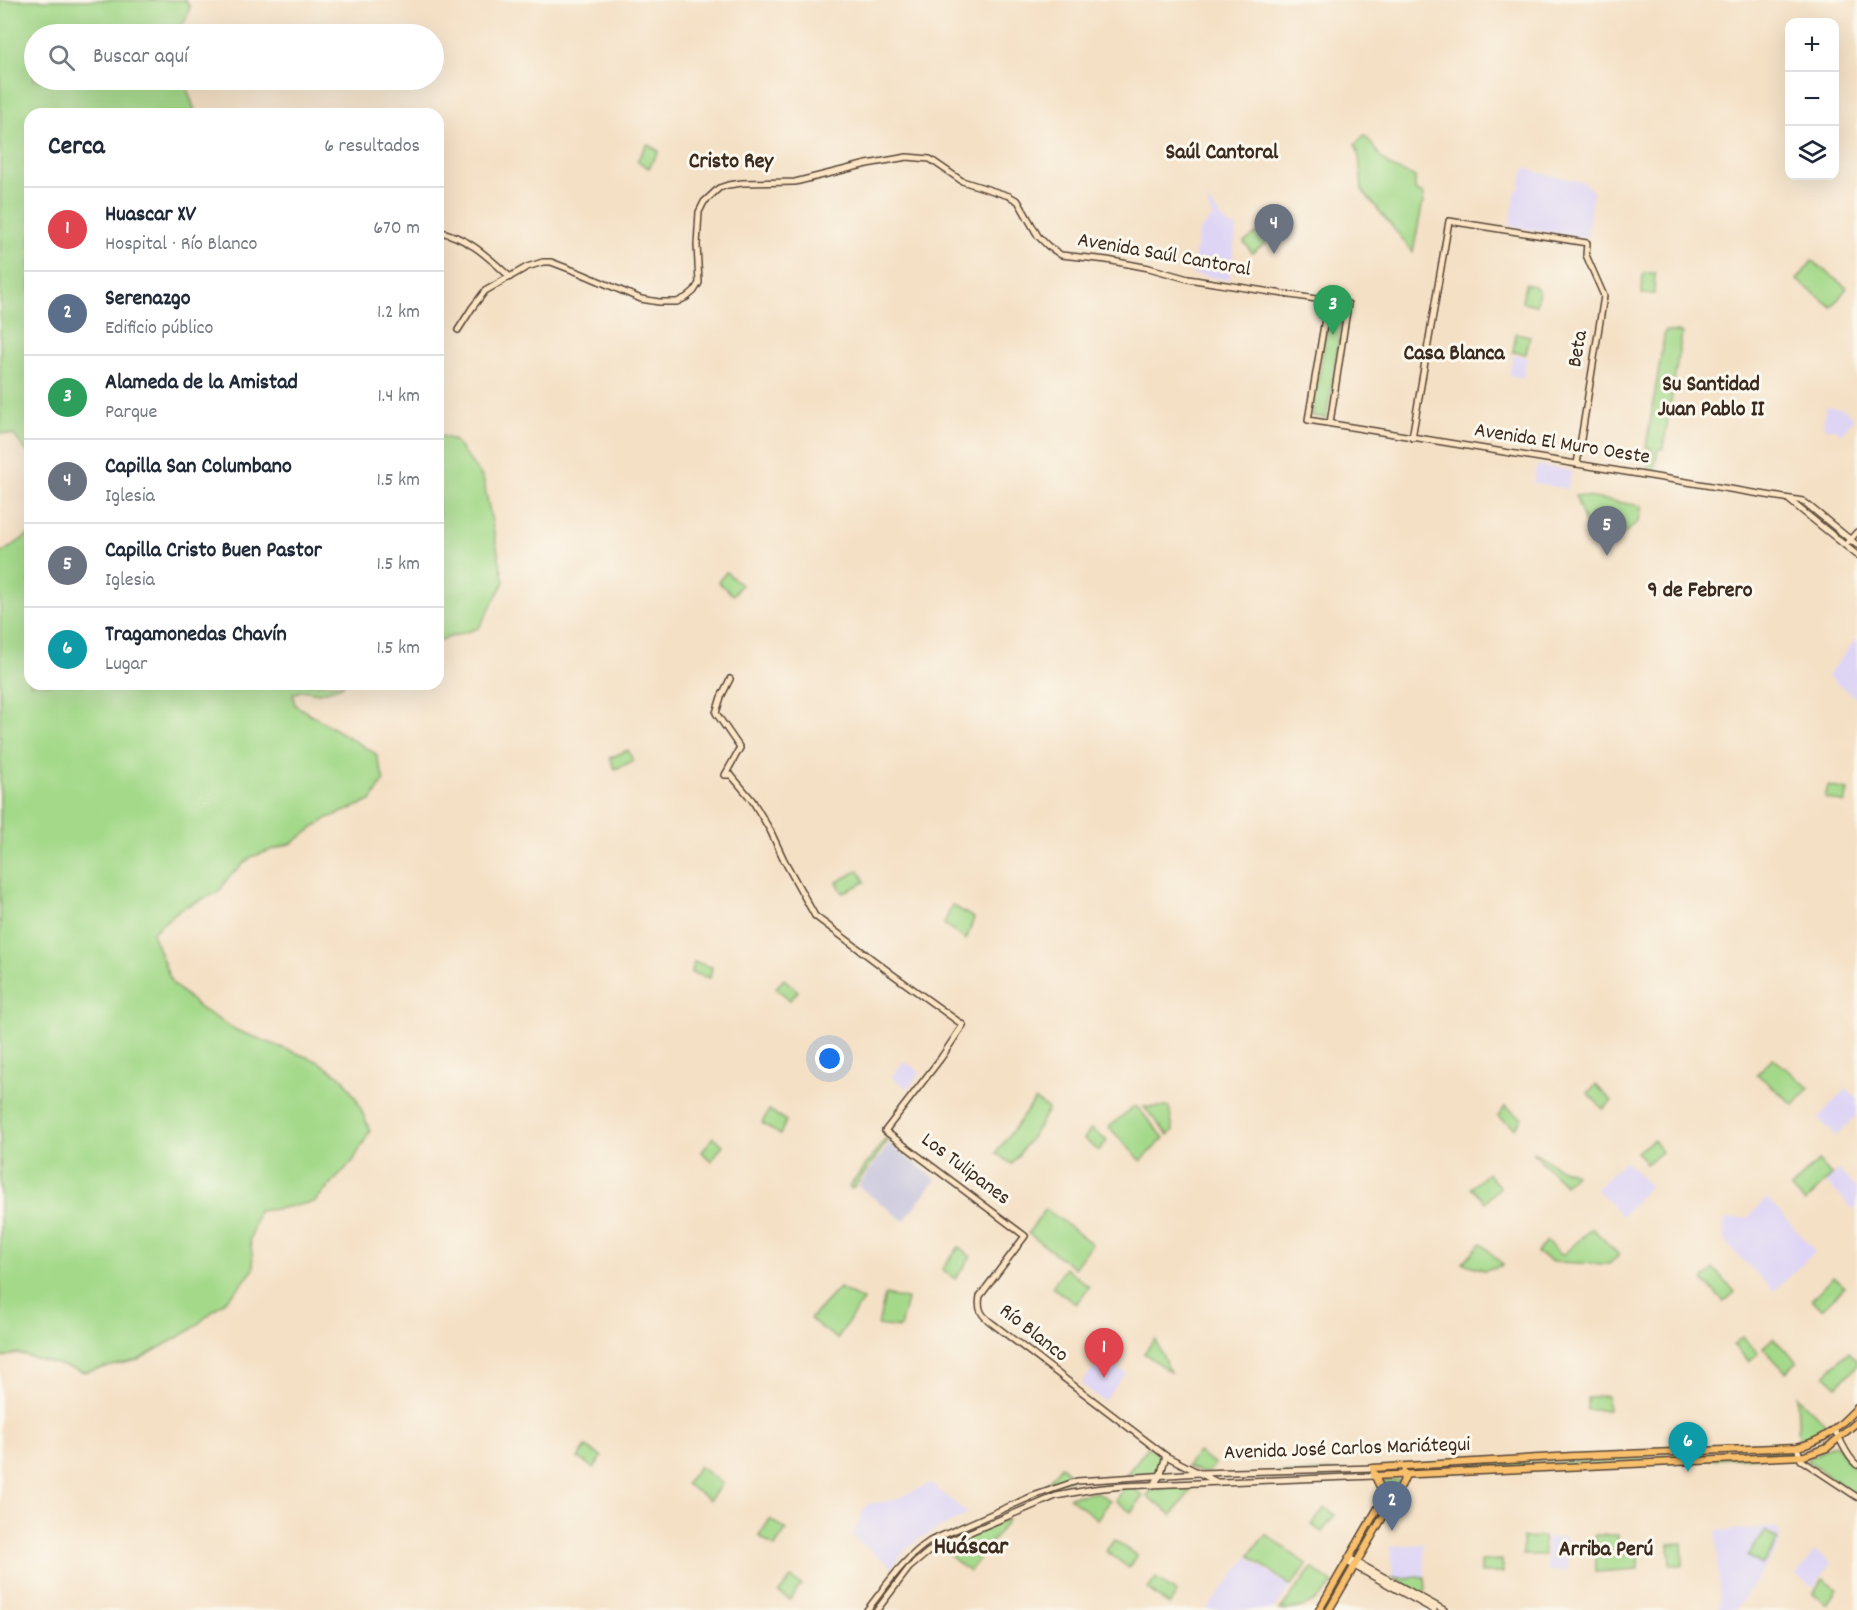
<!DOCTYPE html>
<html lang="es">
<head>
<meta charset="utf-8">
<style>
  body { margin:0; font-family:Dekko,sans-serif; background:#f6f6f7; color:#1f2937 }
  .controls { position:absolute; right:18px; top:18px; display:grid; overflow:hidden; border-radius:12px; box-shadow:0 6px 24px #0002 }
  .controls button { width:54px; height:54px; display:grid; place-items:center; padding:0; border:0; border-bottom:2px solid #e0e1e3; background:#fff; color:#1f2937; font:30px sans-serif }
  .you { position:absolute; left:830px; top:1059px; width:21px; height:21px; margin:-15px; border:4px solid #fff; border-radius:50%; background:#1a73e8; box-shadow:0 0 0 9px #1a73e833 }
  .badge { display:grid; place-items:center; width:39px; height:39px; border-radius:50%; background:#db2777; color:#fff; font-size:20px; font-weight:700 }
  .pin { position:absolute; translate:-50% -50px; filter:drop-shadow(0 2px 3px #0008) }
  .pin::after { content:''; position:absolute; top:32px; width:21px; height:18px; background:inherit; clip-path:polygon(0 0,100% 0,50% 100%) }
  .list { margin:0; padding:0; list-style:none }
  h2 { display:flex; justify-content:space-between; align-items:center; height:78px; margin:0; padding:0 24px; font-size:26px }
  h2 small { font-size:20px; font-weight:400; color:#747a83 }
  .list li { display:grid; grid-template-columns:39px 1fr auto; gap:18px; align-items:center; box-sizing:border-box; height:84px; padding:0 24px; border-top:2px solid #e0e1e3 }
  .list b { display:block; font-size:22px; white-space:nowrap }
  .list p { margin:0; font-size:20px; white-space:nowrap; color:#747a83 }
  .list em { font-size:20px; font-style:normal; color:#747a83 }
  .icon { flex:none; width:33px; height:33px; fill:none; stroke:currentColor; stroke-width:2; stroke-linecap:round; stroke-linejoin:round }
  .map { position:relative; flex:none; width:1857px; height:1610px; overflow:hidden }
  .search { position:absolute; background:#fff; box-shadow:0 6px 24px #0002; left:24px; top:24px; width:420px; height:66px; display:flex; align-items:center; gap:15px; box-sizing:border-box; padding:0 21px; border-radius:33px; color:#747a83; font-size:22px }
  .panel { position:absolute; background:#fff; box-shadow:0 6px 24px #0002; left:24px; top:108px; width:420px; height:582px; border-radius:18px }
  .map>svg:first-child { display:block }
  .built { fill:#ded5f5 }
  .industrial { fill:#c3c1db }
  .green { fill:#a4d98a; stroke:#708254; stroke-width:1.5 }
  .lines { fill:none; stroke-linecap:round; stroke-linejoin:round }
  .secondary-casing { stroke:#574537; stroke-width:8 }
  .primary-casing { stroke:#574537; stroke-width:9 }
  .secondary { stroke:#fce5c4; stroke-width:5 }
  .primary { stroke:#f8bf6c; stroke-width:6 }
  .labels { text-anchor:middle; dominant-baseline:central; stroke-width:6; stroke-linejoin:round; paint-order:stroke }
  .street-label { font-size:21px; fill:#3b2a1e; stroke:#fbf7ec }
  .neighbourhood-label { font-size:22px; font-weight:bold; fill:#3b2a1e; stroke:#fbf7ec }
  .quarter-label { font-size:24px; font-weight:bold; fill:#3b2a1e; stroke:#fbf7ec }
</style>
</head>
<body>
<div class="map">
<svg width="1857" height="1610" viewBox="0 0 1857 1610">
  <rect width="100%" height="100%" fill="#fbf7ec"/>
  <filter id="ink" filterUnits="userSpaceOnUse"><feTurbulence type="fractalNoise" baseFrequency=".0167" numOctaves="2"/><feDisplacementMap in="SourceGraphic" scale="12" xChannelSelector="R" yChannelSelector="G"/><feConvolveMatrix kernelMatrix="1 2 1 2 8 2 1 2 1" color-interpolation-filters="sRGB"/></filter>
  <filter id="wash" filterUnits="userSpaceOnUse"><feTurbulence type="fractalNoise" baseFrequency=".008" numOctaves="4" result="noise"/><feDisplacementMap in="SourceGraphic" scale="24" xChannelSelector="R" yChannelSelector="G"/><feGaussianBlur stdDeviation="1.35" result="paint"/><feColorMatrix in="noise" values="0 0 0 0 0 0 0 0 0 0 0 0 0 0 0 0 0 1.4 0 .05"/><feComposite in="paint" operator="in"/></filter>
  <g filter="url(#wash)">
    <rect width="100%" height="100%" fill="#f4e0c5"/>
    <!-- built -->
    <g class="built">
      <polygon points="1527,168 1539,173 1583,182 1593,191 1587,238 1510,226 1516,190 1519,190 1524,170"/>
      <polygon points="1206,199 1228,225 1237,227 1229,280 1192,274 1199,231 1212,218"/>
      <polygon points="1513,355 1527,357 1523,378 1509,375"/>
      <polygon points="1826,406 1844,409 1854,418 1842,434 1834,429 1823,427"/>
      <polygon points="1537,465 1572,471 1568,489 1533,483"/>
      <polygon points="1857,638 1857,698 1827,676"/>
      <polygon points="904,1061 920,1072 908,1088 891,1077"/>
      <polygon points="1847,1088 1857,1098 1857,1115 1836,1136 1818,1118"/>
      <polygon points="1625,1160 1650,1186 1622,1216 1596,1189"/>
      <polygon points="1838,1169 1857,1189 1857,1207 1854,1210 1826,1182"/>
      <polygon points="1767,1198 1815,1251 1774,1291 1724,1241 1723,1222 1727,1219 1747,1218"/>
      <polygon points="1103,1356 1126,1373 1104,1401 1081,1384"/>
      <polygon points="931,1483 968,1514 916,1540 917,1542 908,1546 892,1567 852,1536 867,1504 895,1500"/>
      <polygon points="1775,1527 1780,1532 1781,1543 1736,1610 1720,1610 1716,1531"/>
      <polygon points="1566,1537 1568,1571 1548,1572 1545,1538"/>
      <polygon points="1424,1544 1425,1577 1393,1578 1391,1546"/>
      <polygon points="1814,1551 1831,1563 1814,1588 1797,1576"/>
      <polygon points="1248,1557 1290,1587 1274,1610 1206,1610"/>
    </g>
    <!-- industrial -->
    <polygon class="industrial" points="889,1144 936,1179 904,1221 858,1186"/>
    <!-- green -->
    <g class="green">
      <polygon points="0,0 185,0 190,7 185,21 170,34 34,34 34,80 184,80 196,114 30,114 30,456 14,435 0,433"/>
      <path d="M 1364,135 C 1373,143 1378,157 1389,165 C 1397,171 1407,172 1415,177 L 1415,190 L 1423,194 L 1424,196 L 1413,252 L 1362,190 L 1359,155 L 1355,145 Z"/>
      <polygon points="647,144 659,151 649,168 637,161"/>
      <polygon points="1260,231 1267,242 1252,253 1244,242"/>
      <polygon points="1812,261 1847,288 1832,307 1797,280"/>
      <polygon points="1643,273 1655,273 1654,294 1642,294"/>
      <polygon points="1525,284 1535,286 1535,288 1539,289 1537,305 1522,302"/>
      <polygon points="1331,305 1344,307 1326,418 1312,416"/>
      <polygon points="1665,331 1682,333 1663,449 1658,449 1654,473 1648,472 1651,448 1646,447"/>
      <polygon points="1516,333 1530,336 1526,354 1513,352"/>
      <polygon points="438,435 454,440 483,478 504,582 479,628 438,641"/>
      <polygon points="1575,495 1642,506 1639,521 1623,535 1592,532 1596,526 1586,526"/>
      <polygon points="30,534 30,684 344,684 342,686 319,693 302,690 293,695 295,705 376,754 384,780 371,801 328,818 292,843 251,857 227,879 219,892 180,909 152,933 172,983 201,1009 236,1030 317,1061 344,1079 358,1102 370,1131 353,1161 314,1202 276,1209 258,1211 250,1239 254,1269 235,1292 191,1330 138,1360 84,1372 17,1353 0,1358 0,554"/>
      <polygon points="726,572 741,585 733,595 718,582"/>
      <polygon points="628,750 633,761 615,769 610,758"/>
      <polygon points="1828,786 1848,790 1845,803 1825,798"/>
      <polygon points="859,870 865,882 843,893 837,882"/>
      <polygon points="952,905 974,918 966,940 944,924"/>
      <polygon points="694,962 712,967 710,978 691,973"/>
      <polygon points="784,979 798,991 790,1000 776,988"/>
      <polygon points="1773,1058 1809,1088 1794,1105 1757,1074"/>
      <polygon points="1596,1085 1612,1101 1603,1109 1588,1093"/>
      <polygon points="1035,1100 1048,1109 1039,1126 1012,1164 996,1153"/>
      <polygon points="1505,1106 1522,1118 1515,1128 1498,1116"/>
      <polygon points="1133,1107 1137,1107 1164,1138 1141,1161 1109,1127"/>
      <polygon points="1144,1107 1169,1107 1173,1131 1168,1135"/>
      <polygon points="769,1110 786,1121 780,1135 762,1123"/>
      <polygon points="1091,1129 1107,1141 1099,1151 1084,1139"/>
      <polygon points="713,1137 723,1145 711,1161 702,1152"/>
      <polygon points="887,1137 889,1139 855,1186 852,1189 849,1187"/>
      <polygon points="1653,1140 1662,1152 1646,1164 1637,1152"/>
      <polygon points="1532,1152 1539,1155 1557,1167 1575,1174 1565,1185"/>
      <polygon points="1818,1161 1832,1175 1805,1202 1791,1188"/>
      <polygon points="1487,1173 1500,1187 1485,1202 1471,1188"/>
      <polygon points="1046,1209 1092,1244 1074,1268 1028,1233"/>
      <polygon points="1592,1228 1619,1255 1609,1264 1553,1262 1537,1253 1546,1241 1560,1254 1563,1255"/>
      <polygon points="1481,1243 1503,1265 1484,1270 1463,1263"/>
      <polygon points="959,1247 971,1257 955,1279 942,1269"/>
      <polygon points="1065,1268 1089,1287 1076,1304 1052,1287"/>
      <polygon points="1714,1269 1735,1292 1724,1302 1703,1280"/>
      <polygon points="1834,1277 1845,1287 1822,1309 1812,1299"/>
      <polygon points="839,1288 863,1300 837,1339 810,1319"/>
      <polygon points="885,1295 907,1299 900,1328 878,1325"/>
      <polygon points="1742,1337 1758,1353 1749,1361 1733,1345"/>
      <polygon points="1773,1338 1797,1362 1786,1372 1763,1348"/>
      <polygon points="1155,1339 1170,1372 1144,1353"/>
      <polygon points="1848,1352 1857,1361 1857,1366 1837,1386 1825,1375"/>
      <polygon points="1607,1396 1608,1410 1587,1410 1587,1397"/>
      <polygon points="1797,1396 1831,1429 1822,1436 1799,1445"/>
      <polygon points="1836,1444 1844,1458 1857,1469 1857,1496 1806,1460"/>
      <polygon points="586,1447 602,1457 594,1468 578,1458"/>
      <polygon points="1148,1447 1158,1454 1161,1461 1158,1474 1126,1475"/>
      <polygon points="1794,1450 1794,1455 1654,1462 1654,1457"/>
      <polygon points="1198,1452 1215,1464 1209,1472 1200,1472 1187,1466"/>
      <polygon points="1648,1458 1648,1462 1408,1474 1407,1468"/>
      <polygon points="699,1466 722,1484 710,1500 686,1484"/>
      <polygon points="1061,1466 1074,1478 1044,1488 1044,1487"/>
      <polygon points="1369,1470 1370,1472 1368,1474 1273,1479 1270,1474"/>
      <polygon points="1401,1480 1356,1559 1353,1557 1385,1499 1382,1481"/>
      <polygon points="1191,1487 1192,1489 1172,1515 1147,1496 1152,1489"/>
      <polygon points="1124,1488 1132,1488 1143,1496 1131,1512 1115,1500"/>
      <polygon points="1097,1492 1110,1501 1097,1519 1069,1497"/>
      <polygon points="1325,1508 1335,1515 1322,1532 1312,1525"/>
      <polygon points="770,1519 786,1530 775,1547 759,1536"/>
      <polygon points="1006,1519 1008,1520 969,1572 948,1554 947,1544"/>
      <polygon points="1765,1531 1779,1540 1762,1565 1748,1556"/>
      <polygon points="1266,1534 1307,1565 1291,1586 1249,1555"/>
      <polygon points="1595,1535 1618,1535 1618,1554 1638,1554 1638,1569 1596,1572"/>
      <polygon points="1543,1537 1544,1555 1523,1555 1523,1538"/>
      <polygon points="1114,1540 1137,1556 1129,1568 1106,1551"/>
      <polygon points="1682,1543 1683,1565 1670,1565 1669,1544"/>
      <polygon points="1502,1560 1503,1573 1481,1573 1481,1561"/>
      <path d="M 1312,1568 L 1333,1584 C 1316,1603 1305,1610 1280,1610 Z"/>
      <polygon points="1425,1577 1426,1590 1422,1594 1393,1578"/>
      <polygon points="791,1578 801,1585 790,1600 779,1593"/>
      <polygon points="1156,1578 1177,1593 1169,1605 1148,1589"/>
      <polygon points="1823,1579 1837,1589 1827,1604 1813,1594"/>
    </g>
  </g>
  <g filter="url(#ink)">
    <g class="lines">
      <defs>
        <g id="secondary">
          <path d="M 438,231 C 470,239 486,255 510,277"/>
          <polyline points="1328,301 1308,420 1803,501 1857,545"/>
          <polyline points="458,330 472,308 485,291 527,267 543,262 551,262 580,273 641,299 659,302 677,302 687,297 694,291 699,283 697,245 699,212 704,202 719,188 728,185 742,183 795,182 867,164 907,157 930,159 962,181 1009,196 1018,201 1038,236 1048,246 1061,255 1107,260 1149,268 1188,279 1348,304 1330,423"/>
          <polyline points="1412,438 1449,221 1587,243 1586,255 1604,296 1577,464"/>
          <polyline points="1789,500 1857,555"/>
          <polyline points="1848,542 1857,532"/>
          <path d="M 730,679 L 721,697 L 716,713 L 740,748 L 725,775 L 731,775 L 752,800 L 770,830 L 784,860 L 815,916 L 892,974 L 963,1025 L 941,1058 L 885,1131 L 1025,1236 L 980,1296 C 977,1310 982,1316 993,1324 L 1166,1456 L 1217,1482"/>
          <path d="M 1834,1430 C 1843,1442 1845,1455 1857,1465"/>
          <polyline points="1797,1447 1801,1460 1857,1497"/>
          <polyline points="1153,1485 1160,1476 1166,1456"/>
          <polyline points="1349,1558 1444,1610"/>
          <polyline points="1347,1562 1434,1610"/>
          <path d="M 867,1610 C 886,1586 904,1558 930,1541 L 1033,1496 L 1077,1481 L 1199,1473 L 1373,1468"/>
          <polyline points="877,1610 909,1568 928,1552 944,1543 1056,1496 1094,1489 1123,1486 1374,1476"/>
        </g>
        <g id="primary">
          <polyline points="1374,1476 1804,1456 1827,1448 1857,1422"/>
          <path d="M 1319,1610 L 1383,1499 C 1383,1487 1374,1480 1373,1468 L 1573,1456 L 1797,1447 C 1825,1441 1838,1427 1857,1408"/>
          <polyline points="1329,1610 1402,1484 1406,1475 1404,1472"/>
        </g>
      </defs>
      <!-- secondary casing -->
      <use href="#secondary" class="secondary-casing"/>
      <!-- primary casing -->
      <use href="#primary" class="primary-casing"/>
      <!-- secondary -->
      <use href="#secondary" class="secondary"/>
      <!-- primary -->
      <use href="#primary" class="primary"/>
    </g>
  </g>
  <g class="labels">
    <!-- street labels -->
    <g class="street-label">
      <text transform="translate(1164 256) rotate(10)">Avenida Saúl Cantoral</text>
      <text transform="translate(1579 349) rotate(-80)">Beta</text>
      <text transform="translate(1562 445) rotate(9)">Avenida El Muro Oeste</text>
      <text transform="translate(965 1170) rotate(37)">Los Tulipanes</text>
      <text transform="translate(1033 1334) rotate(38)">Río Blanco</text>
      <text transform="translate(1347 1450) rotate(-2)">Avenida José Carlos Mariátegui</text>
    </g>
    <!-- neighbourhood labels -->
    <g class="neighbourhood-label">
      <text x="1222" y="153">Saúl Cantoral</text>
      <text x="731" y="162">Cristo Rey</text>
      <text x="1454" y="354">Casa Blanca</text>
      <text x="1711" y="385">Su Santidad<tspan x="1711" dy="25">Juan Pablo II</tspan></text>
      <text x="1700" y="591">9 de Febrero</text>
      <text x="1606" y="1550">Arriba Perú</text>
    </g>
    <!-- quarter labels -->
    <g class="quarter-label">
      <text x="971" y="1548">Huáscar</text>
    </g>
  </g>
</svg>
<div class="controls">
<button>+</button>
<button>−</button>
<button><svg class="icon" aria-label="layers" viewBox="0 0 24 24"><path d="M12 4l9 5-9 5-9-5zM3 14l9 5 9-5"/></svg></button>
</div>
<div class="you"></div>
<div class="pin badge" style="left:1104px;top:1378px;background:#e0444e">1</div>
<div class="pin badge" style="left:1392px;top:1531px;background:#5c6f8a">2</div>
<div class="pin badge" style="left:1333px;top:335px;background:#2e9e5b">3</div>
<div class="pin badge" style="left:1274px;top:254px;background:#6b7280">4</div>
<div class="pin badge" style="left:1607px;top:556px;background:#6b7280">5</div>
<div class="pin badge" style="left:1688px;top:1472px;background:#0f9aa8">6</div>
<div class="search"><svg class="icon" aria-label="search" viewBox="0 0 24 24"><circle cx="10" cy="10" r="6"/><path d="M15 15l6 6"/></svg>Buscar aquí</div>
<section class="panel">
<h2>Cerca<small>6 resultados</small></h2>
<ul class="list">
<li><span class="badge" style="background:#e0444e">1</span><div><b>Huascar XV</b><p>Hospital · Río Blanco</p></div><em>670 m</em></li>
<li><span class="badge" style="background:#5c6f8a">2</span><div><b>Serenazgo</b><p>Edificio público</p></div><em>1.2 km</em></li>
<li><span class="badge" style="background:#2e9e5b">3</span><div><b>Alameda de la Amistad</b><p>Parque</p></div><em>1.4 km</em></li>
<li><span class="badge" style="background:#6b7280">4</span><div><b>Capilla San Columbano</b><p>Iglesia</p></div><em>1.5 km</em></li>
<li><span class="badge" style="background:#6b7280">5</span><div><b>Capilla Cristo Buen Pastor</b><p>Iglesia</p></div><em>1.5 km</em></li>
<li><span class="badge" style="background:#0f9aa8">6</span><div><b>Tragamonedas Chavín</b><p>Lugar</p></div><em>1.5 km</em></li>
</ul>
</section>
</div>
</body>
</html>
